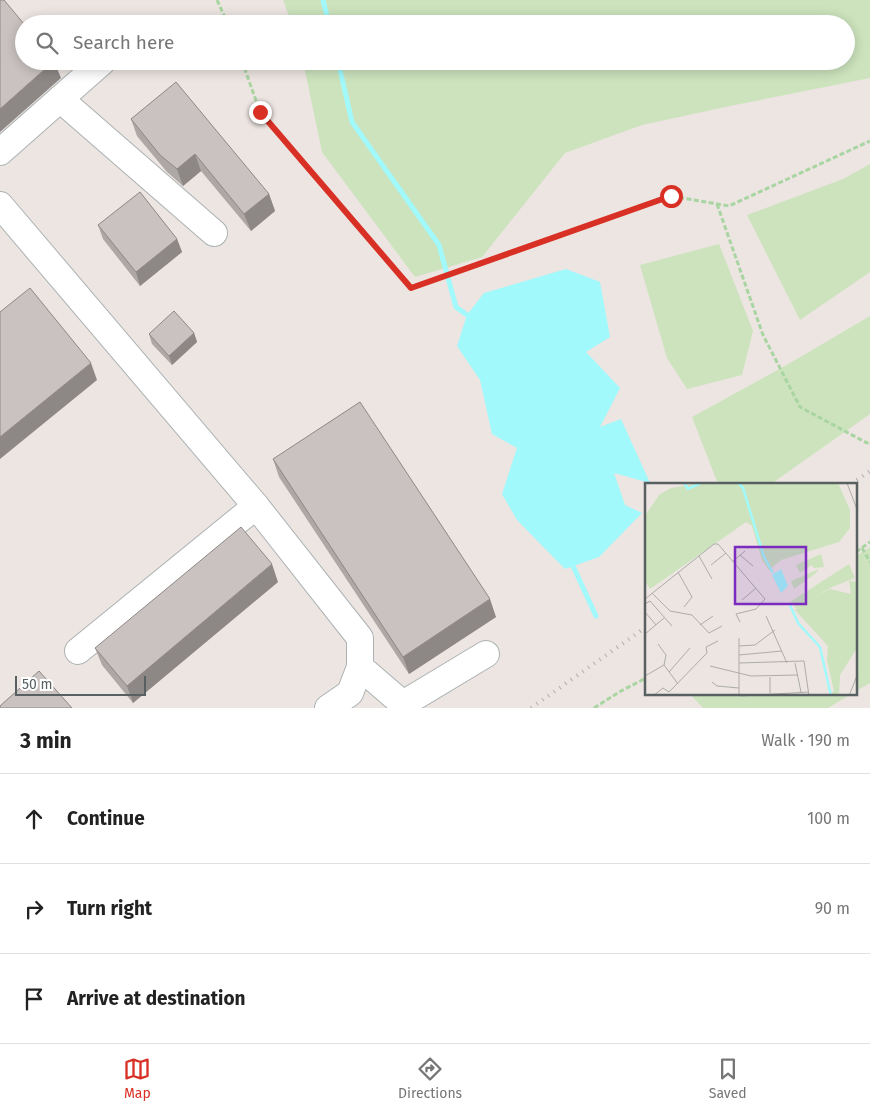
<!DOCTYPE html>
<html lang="en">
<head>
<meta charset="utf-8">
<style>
  body { margin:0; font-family:"Fira Sans",sans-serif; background:#f2f2f2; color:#222 }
  .scale { position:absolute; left:15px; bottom:12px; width:131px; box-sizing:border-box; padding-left:5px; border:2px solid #596061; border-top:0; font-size:14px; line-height:18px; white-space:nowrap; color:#596061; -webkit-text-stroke:4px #fff; paint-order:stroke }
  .stop { position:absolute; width:15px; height:15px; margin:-11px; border:4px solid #d93025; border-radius:50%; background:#fff }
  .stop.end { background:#d93025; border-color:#fff; box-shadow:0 1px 5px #0008 }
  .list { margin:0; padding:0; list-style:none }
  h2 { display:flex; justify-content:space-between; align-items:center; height:65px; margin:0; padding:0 20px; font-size:21px }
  h2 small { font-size:16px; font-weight:400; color:#767676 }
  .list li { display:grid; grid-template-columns:32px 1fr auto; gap:15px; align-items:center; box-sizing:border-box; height:90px; padding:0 20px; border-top:1px solid #e0e0e0 }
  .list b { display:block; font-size:19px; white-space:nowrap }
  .list em { font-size:16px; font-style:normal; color:#767676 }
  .icon { flex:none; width:28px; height:28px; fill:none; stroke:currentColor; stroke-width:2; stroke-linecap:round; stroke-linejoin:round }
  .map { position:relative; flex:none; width:870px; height:708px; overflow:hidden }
  .search { position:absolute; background:#fff; box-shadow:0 2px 12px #0003; left:15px; right:15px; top:15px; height:55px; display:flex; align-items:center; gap:12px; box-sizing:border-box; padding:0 18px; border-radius:28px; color:#767676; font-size:19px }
  .sheet { height:335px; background:#fff }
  nav { display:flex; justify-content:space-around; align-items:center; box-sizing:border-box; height:70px; border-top:1px solid #e0e0e0; background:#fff; font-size:14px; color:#767676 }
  nav a { display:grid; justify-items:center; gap:2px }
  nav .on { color:#d93025 }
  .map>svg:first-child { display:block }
  .green { fill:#cce3bd }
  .water { fill:#a1f9fc }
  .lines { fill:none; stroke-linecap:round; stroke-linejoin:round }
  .stream { stroke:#a1f9fc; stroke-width:5 }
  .minor-casing { stroke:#acb2b3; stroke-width:28 }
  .path { stroke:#a8d5a1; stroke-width:3; stroke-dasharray:5 2.5; stroke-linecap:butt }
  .minor { stroke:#fff; stroke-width:26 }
  .rail { stroke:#aeafaf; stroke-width:4; stroke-dasharray:1 6; stroke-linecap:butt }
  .wall { fill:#ada7a5 }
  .shaded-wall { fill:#8d8886 }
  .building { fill:#c9c2c0; stroke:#8d8886 }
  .route { stroke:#d93025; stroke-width:6 }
  .inset-river { fill:none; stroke:#a1f9fc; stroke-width:2.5 }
  .inset-road { fill:none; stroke:#adacaa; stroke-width:1 }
  .view { fill:#7b2cbf; fill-opacity:0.15; stroke:#7b2cbf; stroke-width:2.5 }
  .inset-edge { fill:none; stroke:#596061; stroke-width:2.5 }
</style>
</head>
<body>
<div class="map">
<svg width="870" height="708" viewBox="0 0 870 708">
  <rect width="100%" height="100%" fill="#ece5e1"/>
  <!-- green -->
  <g class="green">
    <polygon points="283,0 870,0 870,78 735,105 642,125 565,153 482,257 415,277 322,152 303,61 846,61 846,24 292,24"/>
    <polygon points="870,164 870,272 800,320 747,215 843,179"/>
    <polygon points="719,244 753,331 742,375 687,389 667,358 640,265"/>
    <polygon points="870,316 870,414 771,484 718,484 692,417 785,366"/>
    <polygon points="870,547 870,683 856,691 856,556"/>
    <polygon points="690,694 851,694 828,708 703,708"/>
  </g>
  <!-- water -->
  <polygon class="water" points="566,269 600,282 610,337 586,352 620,388 600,427 621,419 650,483 614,473 625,505 642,513 599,557 565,569 517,520 502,494 517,448 492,434 480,380 457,346 467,315 484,293"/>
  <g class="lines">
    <!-- stream -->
    <g class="stream">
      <polyline points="323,0 329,24"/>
      <polyline points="338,61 352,122 439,245 456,307 467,315"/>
      <polyline points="573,566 596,616"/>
    </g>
    <defs>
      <g id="minor">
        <polyline points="60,99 214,233"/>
        <polyline points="0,152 103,61"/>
        <polyline points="0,205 256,506 360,638 360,667 350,693 328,708"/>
        <polyline points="78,651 256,506"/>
        <polyline points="360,667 403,704 486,654"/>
      </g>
    </defs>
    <!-- minor casing -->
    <use href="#minor" class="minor-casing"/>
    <!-- path -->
    <g class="path">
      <polyline points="217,0 228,24"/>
      <polyline points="242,61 260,112 411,288 671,196 729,206 870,141"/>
      <polyline points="717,204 763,335 800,407 867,443 870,441"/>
      <polyline points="862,548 870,562"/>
      <polyline points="856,552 870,542"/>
      <polyline points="594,708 621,691 646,678"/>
    </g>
    <!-- minor -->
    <use href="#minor" class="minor"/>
    <!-- rail -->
    <g class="rail">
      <polyline points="851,484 870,471"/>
      <polyline points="531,708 646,627"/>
    </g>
  </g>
  <!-- wall -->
  <g class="wall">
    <polygon points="131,119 269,194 275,211 251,231 201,171 183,186 167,172 137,136"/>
    <polygon points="98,225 177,239 182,252 140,286 103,239"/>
    <polygon points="194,333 197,342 172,365 152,344 149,334"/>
    <polygon points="273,459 496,617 409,674 279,477"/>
    <polygon points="278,582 133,703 102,665 95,648"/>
  </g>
  <!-- shaded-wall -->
  <g class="shaded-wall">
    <polygon points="54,61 61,78 0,132 0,109"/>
    <polygon points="195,154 201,171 183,186 177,169"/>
    <polygon points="269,194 275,211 251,231 244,214"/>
    <polygon points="177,239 182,252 140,286 136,272"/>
    <polygon points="194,333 197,342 172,365 169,356"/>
    <polygon points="91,363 97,380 0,459 0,437"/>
    <polygon points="272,564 278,582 133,703 127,686"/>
    <polygon points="490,599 496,617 409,674 403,657"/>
  </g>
  <!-- building -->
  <g class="building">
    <polygon points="0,0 4,0 24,24 24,61 54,61 0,109"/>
    <polygon points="176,82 269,194 244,214 195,154 177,169 160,155 131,119"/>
    <polygon points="140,192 177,239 136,272 98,225"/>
    <polygon points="30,288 91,363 0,437 0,312"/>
    <polygon points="174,311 194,333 169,356 149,334"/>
    <polygon points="360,402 490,599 403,657 273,459"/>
    <polygon points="241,527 272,564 127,686 95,648"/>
    <polygon points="39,671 72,708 0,708 0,706"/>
  </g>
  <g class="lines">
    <!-- route -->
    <polyline class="route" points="260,112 411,288 671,196"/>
  </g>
  <!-- overview -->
  <g transform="translate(645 483)">
    <rect width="212" height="212" fill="#ece5e1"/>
    <path d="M 57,0 L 193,0 L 205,27 L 205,45 L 194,59 L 136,77 L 124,87 L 117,77 L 107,43 L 101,39 L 5,106 L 0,98 L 1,31 L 15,11 L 26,5 ZM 176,71 L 179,84 L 169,85 L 167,82 L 155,90 L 151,82 ZM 204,81 L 210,95 L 187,104 L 171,113 L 185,106 L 206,111 L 204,98 L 212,99 L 212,165 L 195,192 L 194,212 L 184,212 L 189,208 L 182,177 L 183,163 L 150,127 L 154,124 L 151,125 L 145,119 ZM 174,86 L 171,90 L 149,106 L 146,98 Z" fill="#cce3bd"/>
    <path d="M 136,86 L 143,103 L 136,110 L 127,92 Z" fill="#a1f9fc"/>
    <path class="inset-river" d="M 39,0 L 43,6 L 56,0M 93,0 L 98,5 L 119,74 L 128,90M 145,122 L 153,140 L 175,164 L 186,213"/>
    <path class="inset-road" d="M 202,0 L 213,29M 95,72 L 108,83M 54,73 L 67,96M 88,78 L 100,68M 66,82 L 81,70M 33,89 L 47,114 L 39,124M 7,110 L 25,128 L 47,132 L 64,150 L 77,143M 0,116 L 69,61 L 73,61 L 120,116 L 111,126 L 91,131 L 95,139M 97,117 L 111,105M 0,121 L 5,118 L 27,143M 0,129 L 11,142M 121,133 L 142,180M 55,142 L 68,133M 0,151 L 19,135M 94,163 L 110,162 L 130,147M 94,172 L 137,168M 94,180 L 159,178 L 164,213M 150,180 L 156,209M 19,182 L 33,201M 65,183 L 106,193 L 153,192M 24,189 L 45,165M 0,193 L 19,182 L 21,172 L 13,161M 125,194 L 125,210M 67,199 L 72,203 L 94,205M 8,213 L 18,205 L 24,209 L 62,170 L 61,164 L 73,158M 94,213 L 94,155M 96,213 L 164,209M 204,213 L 213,190"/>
    <path class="view" d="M 90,64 L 161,64 L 161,121 L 90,121 Z"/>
    <rect width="212" height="212" class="inset-edge"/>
  </g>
</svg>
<div class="scale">50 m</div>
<div class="stop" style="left:671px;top:196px"></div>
<div class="stop end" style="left:260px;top:112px"></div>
<div class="search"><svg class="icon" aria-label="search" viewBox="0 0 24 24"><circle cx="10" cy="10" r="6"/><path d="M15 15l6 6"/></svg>Search here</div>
</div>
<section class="sheet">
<h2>3 min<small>Walk · 190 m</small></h2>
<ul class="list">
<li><svg class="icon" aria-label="ahead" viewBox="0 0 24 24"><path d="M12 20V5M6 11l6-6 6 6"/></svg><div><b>Continue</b></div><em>100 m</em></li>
<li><svg class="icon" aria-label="right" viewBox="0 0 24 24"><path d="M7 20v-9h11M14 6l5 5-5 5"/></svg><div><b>Turn right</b></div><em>90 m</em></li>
<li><svg class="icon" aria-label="arrive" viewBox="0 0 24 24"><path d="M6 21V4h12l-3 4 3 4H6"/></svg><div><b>Arrive at destination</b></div></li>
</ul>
</section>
<nav>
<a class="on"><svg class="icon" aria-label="map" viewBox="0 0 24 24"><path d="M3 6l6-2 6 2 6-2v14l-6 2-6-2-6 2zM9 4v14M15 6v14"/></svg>Map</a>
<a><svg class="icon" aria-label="directions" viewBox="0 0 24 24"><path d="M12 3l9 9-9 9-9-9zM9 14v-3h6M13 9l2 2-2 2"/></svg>Directions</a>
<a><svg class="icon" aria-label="saved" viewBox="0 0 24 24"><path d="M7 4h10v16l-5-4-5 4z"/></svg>Saved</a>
</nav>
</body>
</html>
